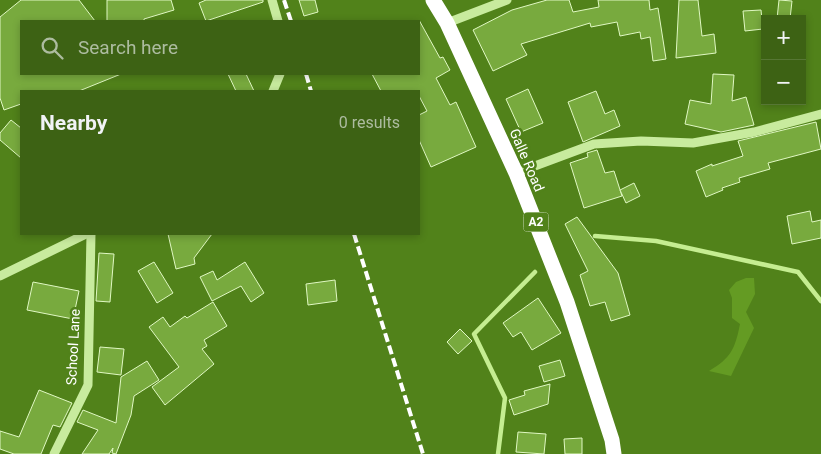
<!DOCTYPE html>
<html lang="en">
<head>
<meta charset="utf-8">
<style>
  body { margin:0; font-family:Roboto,sans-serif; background:#44681d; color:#f1f3f6 }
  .controls { position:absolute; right:15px; top:15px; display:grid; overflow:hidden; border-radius:0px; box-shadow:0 2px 8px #0003 }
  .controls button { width:45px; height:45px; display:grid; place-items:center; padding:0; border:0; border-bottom:1px solid #567634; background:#3d6214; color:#f1f3f6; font:25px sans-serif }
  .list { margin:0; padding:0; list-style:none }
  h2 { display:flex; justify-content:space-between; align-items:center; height:65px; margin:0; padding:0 20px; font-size:21px }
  h2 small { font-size:16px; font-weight:400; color:#adbca0 }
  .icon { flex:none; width:28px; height:28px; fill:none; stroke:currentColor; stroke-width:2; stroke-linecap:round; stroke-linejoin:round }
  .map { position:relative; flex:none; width:821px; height:454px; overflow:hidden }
  .search { position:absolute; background:#3d6214; box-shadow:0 2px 8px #0003; left:20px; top:20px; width:400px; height:55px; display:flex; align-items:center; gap:12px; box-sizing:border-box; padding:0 18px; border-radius:0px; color:#adbca0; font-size:19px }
  .panel { position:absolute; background:#3d6214; box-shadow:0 2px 8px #0003; left:20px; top:90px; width:400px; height:145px; border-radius:0px }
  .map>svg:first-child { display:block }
  .green { fill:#649b23 }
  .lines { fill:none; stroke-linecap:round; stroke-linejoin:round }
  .stream { stroke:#c5ed91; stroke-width:4.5 }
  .building { fill:#78aa3e; stroke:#e0f8c3 }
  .minor { stroke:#c8eb9e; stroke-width:9 }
  .highway { stroke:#fff; stroke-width:15 }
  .rail { stroke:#fff; stroke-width:4; stroke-dasharray:9 4; stroke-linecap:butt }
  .labels { text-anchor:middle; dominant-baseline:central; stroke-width:5; stroke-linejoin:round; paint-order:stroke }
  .shield { fill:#51821a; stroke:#cbdaba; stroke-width:1 }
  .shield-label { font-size:12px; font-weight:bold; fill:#fff }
  .street-label { font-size:14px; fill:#fff; stroke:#51821a }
</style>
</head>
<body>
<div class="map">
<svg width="821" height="454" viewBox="0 0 821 454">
  <rect width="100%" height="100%" fill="#51821a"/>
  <!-- green -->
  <path class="green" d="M 746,278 L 754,278 L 755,294 L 746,312 L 754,328 L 731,376 L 709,371 C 731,358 735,349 740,324 L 732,318 L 732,298 L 729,290 L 736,282 Z"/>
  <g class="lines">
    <!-- stream -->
    <g class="stream">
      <polyline points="595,236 656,241 798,272 821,301"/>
      <polyline points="498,454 505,398 474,334 535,272"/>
    </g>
  </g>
  <!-- building -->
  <g class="building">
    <polygon points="21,0 79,0 95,21 21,21 21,74 121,74 79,91 21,91 21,104 4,110 0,98 0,17"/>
    <polygon points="107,0 171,0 174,10 144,19 144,21 107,21"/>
    <polygon points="206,0 263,0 263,2 206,21 199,3"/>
    <polygon points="299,0 315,0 318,12 304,16"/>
    <polygon points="547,0 569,0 573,12 599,7 598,0 649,0 650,10 658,8 666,59 653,61 650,37 641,39 640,32 620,36 617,22 591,27 590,23 521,44 527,55 493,71 473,30 512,10"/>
    <polygon points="679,0 698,0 702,36 714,34 716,53 676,58"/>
    <polygon points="779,0 792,1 790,19 777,19"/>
    <polygon points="761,10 763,29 745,31 743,11"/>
    <polygon points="419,20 440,58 443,57 450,70 436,78 450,105 456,102 476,147 431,167 419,140 419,115 427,111 419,96 419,91 381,91 372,74 419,74"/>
    <polygon points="228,74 246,74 254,91 236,91"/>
    <polygon points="713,74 734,75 732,101 746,97 754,125 721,132 685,124 690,100 711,104"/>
    <polygon points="528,89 543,123 521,132 506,99"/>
    <polygon points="596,91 605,114 614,110 620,126 583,142 568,102"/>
    <polygon points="11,120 21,128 21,158 0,140 0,133"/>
    <polygon points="816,122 821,149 768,163 770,169 739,178 740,182 722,188 723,190 706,197 696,171 712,164 712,166 743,156 738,141"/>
    <polygon points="597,150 605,173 614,171 622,196 584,208 570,163 588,157 587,153"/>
    <polygon points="634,183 640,196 626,203 620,190"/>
    <polygon points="810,211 812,222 821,220 821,238 792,244 787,216"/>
    <polygon points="577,217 618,273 630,315 611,321 605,302 590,306 580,275 588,271 565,224"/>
    <polygon points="168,234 212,234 194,258 195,264 176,269"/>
    <polygon points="99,253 114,254 110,302 96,301"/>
    <polygon points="154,262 173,293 157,303 138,271"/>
    <polygon points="245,262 264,293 251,302 241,286 212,301 200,277 213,271 217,280"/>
    <polygon points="335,280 337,301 308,305 306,284"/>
    <polygon points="33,282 79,291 73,319 27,310"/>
    <polygon points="538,298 561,333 532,350 521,332 513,337 503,323"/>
    <polygon points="213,302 227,326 204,340 207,346 202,349 214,364 165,405 152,387 179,367 149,327 163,317 170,327 185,316 187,318"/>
    <polygon points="460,329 472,341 458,354 447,342"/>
    <polygon points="100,347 124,349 121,375 97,372"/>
    <polygon points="560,360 565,376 544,382 539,366"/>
    <polygon points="147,361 159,380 134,396 131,415 116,454 112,453 113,448 109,454 82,454 98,430 77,422 83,410 116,423 121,377"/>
    <polygon points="550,384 548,404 514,415 509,400 525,395 524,391"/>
    <polygon points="39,390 72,403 60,427 53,425 41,454 14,454 0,449 0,431 19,437"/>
    <polygon points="518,432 546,434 544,454 516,452"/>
    <polygon points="582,438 582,454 565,454 564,439"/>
  </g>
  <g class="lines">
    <!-- minor -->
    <g class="minor">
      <polyline points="272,0 278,21"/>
      <polyline points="447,23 507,0"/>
      <polyline points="273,91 280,74"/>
      <polyline points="516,173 594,144 641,141 693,143 754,132 821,114"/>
      <polyline points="0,276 86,234"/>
      <polyline points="54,454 88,385 91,234"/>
    </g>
    <!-- highway -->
    <polyline class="highway" points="433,0 447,23 516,173 567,302 612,440 614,454"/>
    <!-- rail -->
    <g class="rail">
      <polyline points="284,0 291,21"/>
      <polyline points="306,74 311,91"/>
      <polyline points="354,234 423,454"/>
    </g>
  </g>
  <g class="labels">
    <!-- shield labels -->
    <rect class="shield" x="523.5" y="212.5" width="25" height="19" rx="4"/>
    <g class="shield-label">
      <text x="536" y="222">A2</text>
    </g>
    <!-- street labels -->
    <g class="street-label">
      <text transform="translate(527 160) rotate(67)">Galle Road</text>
      <text transform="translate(73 347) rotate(-87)">School Lane</text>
    </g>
  </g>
</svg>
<div class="controls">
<button>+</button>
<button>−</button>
</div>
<div class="search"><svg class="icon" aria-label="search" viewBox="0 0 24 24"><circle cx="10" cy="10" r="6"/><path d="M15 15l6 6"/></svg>Search here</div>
<section class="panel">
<h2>Nearby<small>0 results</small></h2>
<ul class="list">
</ul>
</section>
</div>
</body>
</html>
